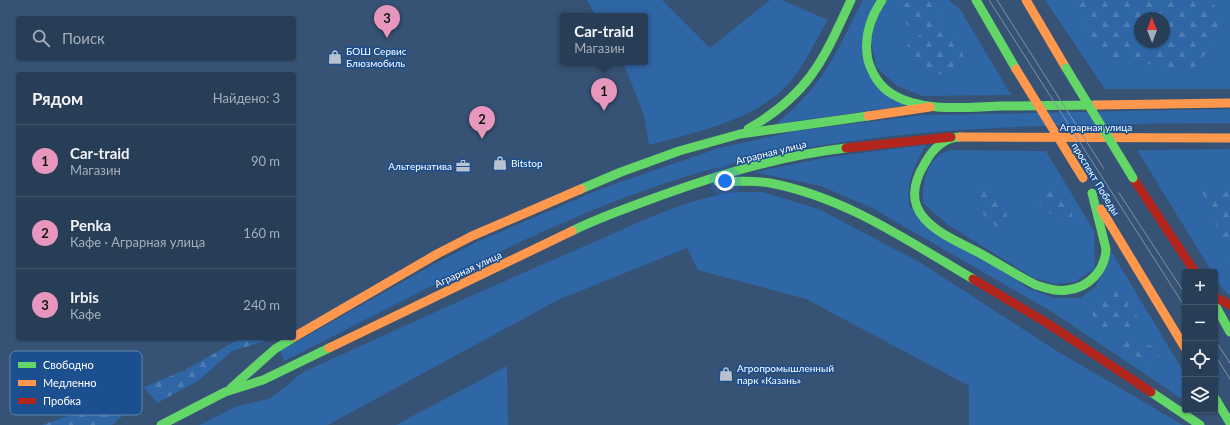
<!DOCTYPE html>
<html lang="ru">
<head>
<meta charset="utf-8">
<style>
  body { margin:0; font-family:Lato,sans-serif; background:#344961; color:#f1f3f6 }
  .controls { position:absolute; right:12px; bottom:12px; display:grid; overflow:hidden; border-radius:4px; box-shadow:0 1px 3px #0004 }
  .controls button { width:36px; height:36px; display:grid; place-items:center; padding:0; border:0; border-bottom:1px solid #44576d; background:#283e57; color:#f1f3f6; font:20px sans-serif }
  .compass { position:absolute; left:1134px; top:12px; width:36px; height:36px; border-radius:50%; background:#283e57; box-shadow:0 1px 3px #0004; rotate:359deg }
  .you { position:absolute; left:725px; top:181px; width:14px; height:14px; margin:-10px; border:3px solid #fff; border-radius:50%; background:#1a73e8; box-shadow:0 0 0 6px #1a73e833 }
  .badge { display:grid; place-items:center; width:26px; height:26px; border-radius:50%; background:#e797bd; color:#111; font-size:13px; font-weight:700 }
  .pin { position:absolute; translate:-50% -33px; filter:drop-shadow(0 1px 2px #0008) }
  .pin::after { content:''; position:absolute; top:21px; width:14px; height:12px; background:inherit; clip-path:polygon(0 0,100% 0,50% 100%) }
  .popup { position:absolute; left:560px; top:13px; width:88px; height:52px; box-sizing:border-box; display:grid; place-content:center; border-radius:4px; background:#283e57; filter:drop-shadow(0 1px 3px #0005); font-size:13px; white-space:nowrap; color:#a5aeba }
  .popup b { font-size:15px; color:#f1f3f6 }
  .popup::after { content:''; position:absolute; left:50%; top:100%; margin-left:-8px; border:8px solid transparent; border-top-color:#283e57 }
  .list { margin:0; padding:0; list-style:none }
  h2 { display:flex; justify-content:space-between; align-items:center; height:52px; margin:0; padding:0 16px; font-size:17px }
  h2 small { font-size:13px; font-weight:400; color:#a5aeba }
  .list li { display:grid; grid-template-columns:26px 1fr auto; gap:12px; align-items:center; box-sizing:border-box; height:72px; padding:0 16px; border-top:1px solid #44576d }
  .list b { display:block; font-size:15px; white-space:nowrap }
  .list p { margin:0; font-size:13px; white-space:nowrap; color:#a5aeba }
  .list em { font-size:13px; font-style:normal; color:#a5aeba }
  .icon { flex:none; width:22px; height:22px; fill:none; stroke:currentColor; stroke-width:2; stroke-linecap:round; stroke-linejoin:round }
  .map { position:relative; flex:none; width:1230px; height:425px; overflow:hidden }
  .search { position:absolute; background:#283e57; box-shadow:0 1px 3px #0004; left:16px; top:16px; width:280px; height:44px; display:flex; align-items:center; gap:10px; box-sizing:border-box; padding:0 14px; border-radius:4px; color:#a5aeba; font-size:15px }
  .panel { position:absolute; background:#283e57; box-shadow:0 1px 3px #0004; left:16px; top:72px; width:280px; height:268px; border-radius:4px }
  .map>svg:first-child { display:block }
  .grass { fill:#2f66a5; fill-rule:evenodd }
  .forest { fill:url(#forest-firs); fill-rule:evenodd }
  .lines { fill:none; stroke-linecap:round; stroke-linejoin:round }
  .fast { stroke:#63d668; stroke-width:9 }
  .slow { stroke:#ff974d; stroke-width:9 }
  .jam { stroke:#b3261e; stroke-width:9 }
  .tram { stroke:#7e92a7; stroke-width:1 }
  .fast-bridge { stroke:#63d668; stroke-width:9 }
  .slow-bridge { stroke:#ff974d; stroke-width:9 }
  .labels { text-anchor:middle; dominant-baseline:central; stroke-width:3; stroke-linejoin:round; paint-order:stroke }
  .poi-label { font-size:10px; fill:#fff; stroke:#1b4f8f; text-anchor:start }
  .street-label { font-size:10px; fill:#fff; stroke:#1b4f8f }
  .key { fill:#1b4f8f; stroke:#5f84b1; stroke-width:1 }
  .key-label { font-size:11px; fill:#fff }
</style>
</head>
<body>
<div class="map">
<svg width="1230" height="425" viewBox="0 0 1230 425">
  <defs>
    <pattern id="forest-firs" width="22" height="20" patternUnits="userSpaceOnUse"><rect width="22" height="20" fill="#2f66a5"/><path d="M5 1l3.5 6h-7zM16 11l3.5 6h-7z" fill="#4e7db2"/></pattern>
  </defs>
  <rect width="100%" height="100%" fill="#365274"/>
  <!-- grass -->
  <g class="grass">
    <path d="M 587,0 L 662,0 L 710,48 L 770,0 L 782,0 L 828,20 C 816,39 807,61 793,78 C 762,119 696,132 649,145 L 644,115 L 623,62 L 645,62 L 645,16 L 596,16 Z"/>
    <path d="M 863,0 L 875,0 L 867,73 L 909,105 L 776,124 C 790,112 803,100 815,85 C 835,60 848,28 863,0 Z"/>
    <polygon points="887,0 949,0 960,9 1011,95 923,96 897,86 876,67 871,41 876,19"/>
    <path d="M 1045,0 L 1230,0 L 1230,89 L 1105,89 ZM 1140,18 L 1164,18 L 1164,42 L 1140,42 Z"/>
    <path d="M 1230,109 L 1230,123 C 1065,125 896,123 735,163 C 576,202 430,289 284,361 L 280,351 L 434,264 L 479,241 L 603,188 L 719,148 L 795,131 L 923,115 Z"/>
    <path d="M 926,145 C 914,166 905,183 910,208 L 1028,288 L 1054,298 L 1080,298 L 1095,287 L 1104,271 L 1111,251 L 1185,374 L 1185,401 L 1054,313 L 872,208 L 821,186 L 754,172 L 829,157 Z"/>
    <path d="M 1230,149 L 1230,296 C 1223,289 1215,282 1215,272 L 1212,272 L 1137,150 Z"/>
    <path d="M 950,150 L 1046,151 L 1094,231 L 1095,268 L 1075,282 L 1055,284 L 1034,278 L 948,225 L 923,203 C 922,181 927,157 950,150 Z"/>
    <path d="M 737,192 L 762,192 L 819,209 L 921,263 L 1057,351 L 1183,425 L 969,425 L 969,386 L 806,299 L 698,270 L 687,248 L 558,300 L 328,425 L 199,425 L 237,406 L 269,399 L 287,386 L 301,373 C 393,331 485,289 578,249 C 630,227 681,199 737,192 Z"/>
    <polygon points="507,366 508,425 396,425 405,420"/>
  </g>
  <!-- forest -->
  <g class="forest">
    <path d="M 926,0 C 932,1 937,9 939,14 L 931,22 L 932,26 L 943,27 L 953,30 L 961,38 L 963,56 L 960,68 C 940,81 901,74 908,43 L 923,33 L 918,28 C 904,27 901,19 902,6 L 908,1 Z"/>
    <path d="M 1070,0 L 1210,0 L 1229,24 L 1191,72 L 1103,55 ZM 1140,18 L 1164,18 L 1164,42 L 1140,42 Z"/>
    <polygon points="980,186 998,189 1006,208 1008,227 1004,230 1000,230 983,214 977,190"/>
    <polygon points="1230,186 1230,257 1202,191"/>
    <path d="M 1051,189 C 1065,190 1073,208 1073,221 L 1068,225 L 1061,222 L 1059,216 L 1045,212 L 1039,202 C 1041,195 1043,191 1051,189 Z"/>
    <path d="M 1114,290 L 1124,294 L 1129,301 L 1127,308 C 1134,309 1137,312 1137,319 L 1132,325 L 1134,338 L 1142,345 L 1154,346 L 1159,358 L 1158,361 L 1147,362 L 1140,357 L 1126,354 L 1120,350 L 1119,342 L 1122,339 L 1131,338 L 1132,333 L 1124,327 L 1103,333 L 1098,330 C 1091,318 1090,302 1105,295 L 1112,300 L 1114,299 Z"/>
    <polygon points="241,338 266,338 262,342 232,351 198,381 157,403 144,387 185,370"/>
    <polygon points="121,397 128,411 112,425 42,425"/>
  </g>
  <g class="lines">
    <!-- fast -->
    <g class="fast">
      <path d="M 882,0 C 870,18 863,37 868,60 C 872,74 879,86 892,94 C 923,113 967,107 1002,106 C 1033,106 1064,105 1096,105"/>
      <polyline points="976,0 1016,69"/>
      <path d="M 748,129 C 809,94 823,61 851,0"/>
      <path d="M 960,137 C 944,137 932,150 925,163 C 917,176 911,192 917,207 C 927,231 962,243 983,255 C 1001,265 1018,276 1036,285 C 1046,288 1056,292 1067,290 C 1088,288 1105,271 1106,249 L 1092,193"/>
      <path d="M 718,182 C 735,181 753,180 770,183 C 845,197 908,241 973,279"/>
      <polyline points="581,189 621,172 679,151 740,134 868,116"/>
      <path d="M 572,231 C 596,219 621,210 646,201 C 711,177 777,156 846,148"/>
      <polyline points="1215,305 1230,332"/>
      <polyline points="231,388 275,349 293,338"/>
      <polyline points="1151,392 1200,425"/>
      <polyline points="1215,398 1230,423"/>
      <polyline points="161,425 225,392 263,380 329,348"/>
    </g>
    <!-- slow -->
    <g class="slow">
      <polyline points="1026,0 1066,68"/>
      <polyline points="1096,105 1230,103"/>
      <polyline points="868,116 930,107"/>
      <polyline points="960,137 1230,138"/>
      <polyline points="1101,209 1185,348"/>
      <polyline points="294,337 437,254 472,236 581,189"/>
      <polyline points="329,348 572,231"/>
    </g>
    <!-- jam -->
    <g class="jam">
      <polyline points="846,148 951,137"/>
      <polyline points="1133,178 1195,272"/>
      <polyline points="973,279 1047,323 1151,392"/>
      <polyline points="1215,297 1230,305"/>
    </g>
    <!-- tram -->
    <g class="tram">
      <polyline points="989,0 1185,307"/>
      <polyline points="997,0 1104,169"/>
      <polyline points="1119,193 1185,294"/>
      <polyline points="1215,340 1230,363"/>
      <polyline points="1215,355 1230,379"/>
    </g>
    <!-- fast-bridge -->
    <polyline class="fast-bridge" points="1066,68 1133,178"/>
    <!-- slow-bridge -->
    <polyline class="slow-bridge" points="1016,69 1083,178"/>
  </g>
  <!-- icons -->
  <defs>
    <symbol id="shop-bare" viewBox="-9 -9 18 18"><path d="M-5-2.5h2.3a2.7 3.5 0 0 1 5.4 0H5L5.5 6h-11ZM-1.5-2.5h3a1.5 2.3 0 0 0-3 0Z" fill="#b9c2ce" stroke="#1b4f8f" stroke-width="2.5" paint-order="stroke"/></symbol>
    <symbol id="office-bare" viewBox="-9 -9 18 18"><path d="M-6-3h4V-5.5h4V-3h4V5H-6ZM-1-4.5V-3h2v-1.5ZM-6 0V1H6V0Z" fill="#b9c2ce" stroke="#1b4f8f" stroke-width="2.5" paint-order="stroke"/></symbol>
  </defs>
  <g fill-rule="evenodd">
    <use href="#shop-bare" x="325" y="47" width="20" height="20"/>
    <use href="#shop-bare" x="490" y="153" width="20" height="20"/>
    <use href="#office-bare" x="453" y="156" width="20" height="20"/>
    <use href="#shop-bare" x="716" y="364" width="20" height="20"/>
  </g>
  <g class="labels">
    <!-- poi labels -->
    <g class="poi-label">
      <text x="346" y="51">БОШ Сервис<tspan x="346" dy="12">Блюзмобиль</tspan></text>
      <text x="511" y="163">Bitstop</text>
      <text x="452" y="166" text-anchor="end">Альтернатива</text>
      <text x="737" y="368">Агропромышленный<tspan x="737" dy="12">парк «Казань»</tspan></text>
    </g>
    <!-- street labels -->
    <g class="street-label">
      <text x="1096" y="127">Аграрная улица</text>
      <text transform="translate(771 152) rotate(-14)">Аграрная улица</text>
      <text transform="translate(1096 179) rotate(59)">проспект Победы</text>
      <text transform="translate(468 269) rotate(-25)">Аграрная улица</text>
    </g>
  </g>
  <!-- legend -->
  <rect x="10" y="351" width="132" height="64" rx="6" class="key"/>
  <rect x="18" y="362" width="18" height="6" fill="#63d668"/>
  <rect x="18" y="380" width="18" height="6" fill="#ff974d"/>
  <rect x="18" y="398" width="18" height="6" fill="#b3261e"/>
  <g class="key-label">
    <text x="43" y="369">Свободно</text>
    <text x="43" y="387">Медленно</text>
    <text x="43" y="405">Пробка</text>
  </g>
</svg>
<div class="controls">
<button>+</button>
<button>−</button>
<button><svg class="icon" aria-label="locate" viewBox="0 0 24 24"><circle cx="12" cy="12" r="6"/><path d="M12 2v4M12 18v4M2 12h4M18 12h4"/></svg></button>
<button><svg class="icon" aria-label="layers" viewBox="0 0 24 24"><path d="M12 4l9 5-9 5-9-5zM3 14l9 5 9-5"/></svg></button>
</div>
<svg class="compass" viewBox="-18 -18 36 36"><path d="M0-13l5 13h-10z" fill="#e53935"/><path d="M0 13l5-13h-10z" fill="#a5aeba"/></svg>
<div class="you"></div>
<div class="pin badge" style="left:604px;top:111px">1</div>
<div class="popup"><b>Car-traid</b>Магазин</div>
<div class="pin badge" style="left:482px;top:139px">2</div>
<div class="pin badge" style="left:387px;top:38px">3</div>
<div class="search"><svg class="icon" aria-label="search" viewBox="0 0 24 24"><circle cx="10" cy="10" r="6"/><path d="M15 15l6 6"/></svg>Поиск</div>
<section class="panel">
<h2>Рядом<small>Найдено: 3</small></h2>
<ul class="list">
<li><span class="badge">1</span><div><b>Car-traid</b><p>Магазин</p></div><em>90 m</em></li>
<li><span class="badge">2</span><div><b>Penka</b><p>Кафе · Аграрная улица</p></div><em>160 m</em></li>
<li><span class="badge">3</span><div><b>Irbis</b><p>Кафе</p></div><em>240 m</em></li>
</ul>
</section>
</div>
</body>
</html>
